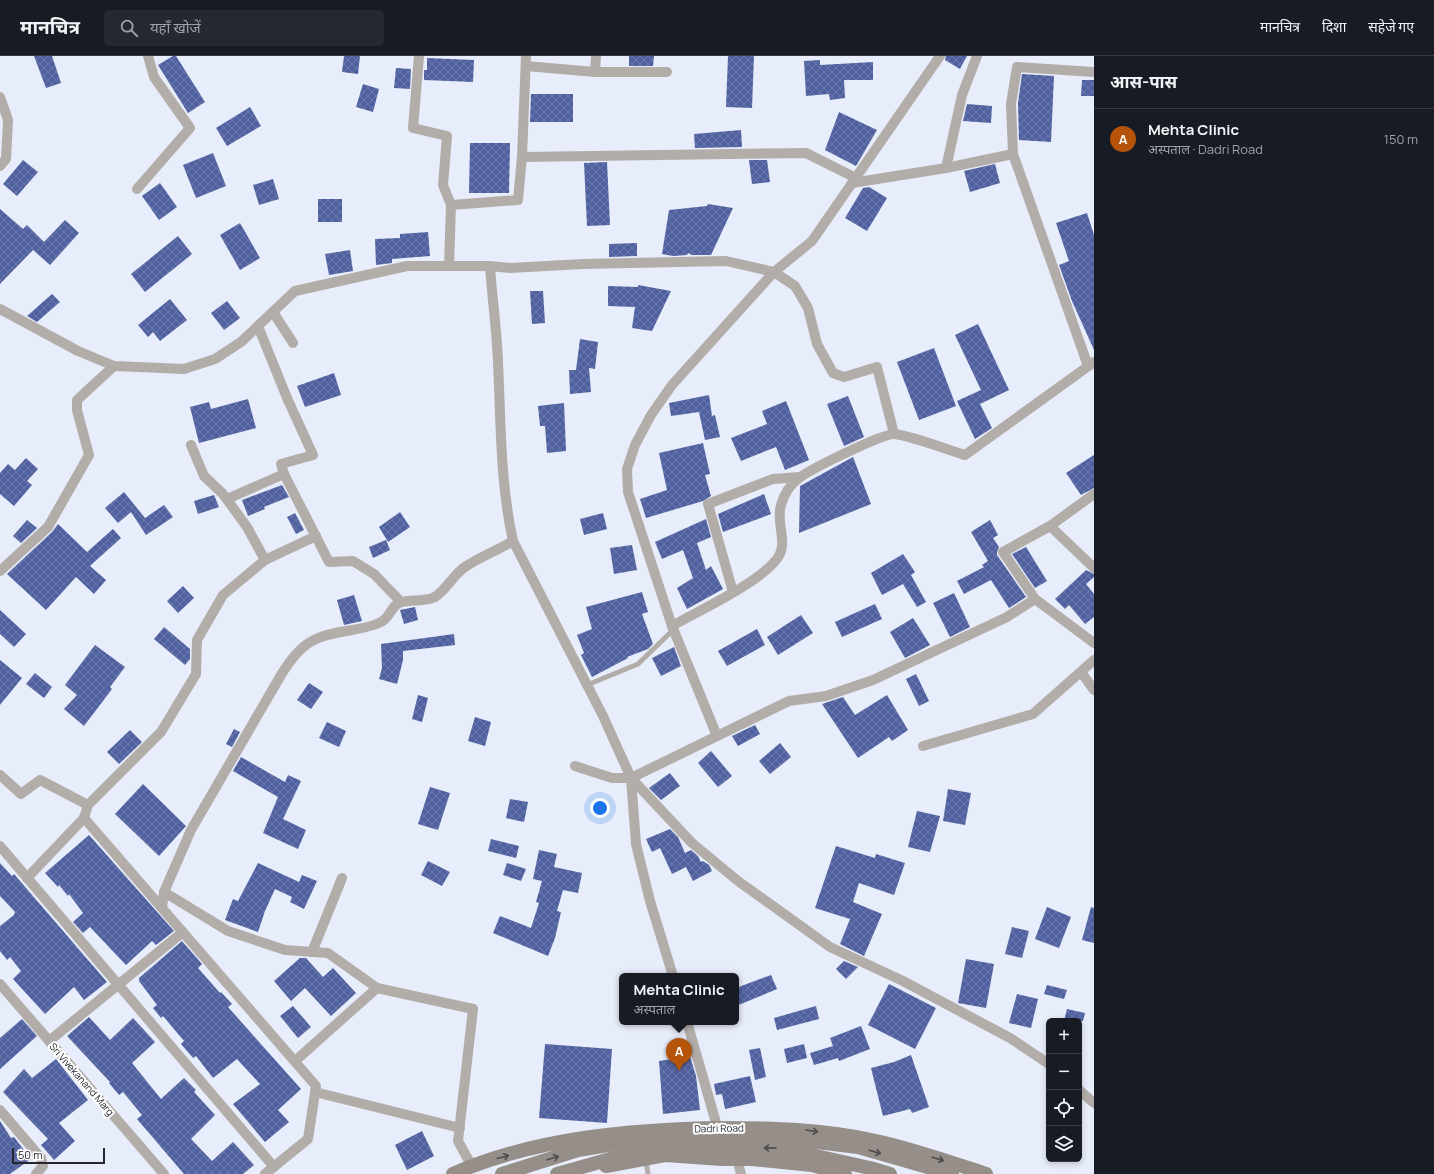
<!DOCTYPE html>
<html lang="hi">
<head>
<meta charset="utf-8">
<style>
  body { margin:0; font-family:Manrope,"Noto Sans Devanagari",sans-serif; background:#242831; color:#f1f3f6 }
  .controls { position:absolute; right:12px; bottom:12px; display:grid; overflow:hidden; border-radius:6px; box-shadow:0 2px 6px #0003 }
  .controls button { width:36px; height:36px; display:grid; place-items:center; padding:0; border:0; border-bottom:1px solid #363941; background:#171b24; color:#f1f3f6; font:20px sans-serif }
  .scale { position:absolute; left:12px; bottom:10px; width:93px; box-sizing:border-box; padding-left:4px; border:2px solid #25272c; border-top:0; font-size:11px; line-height:14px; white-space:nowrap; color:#25272c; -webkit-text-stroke:3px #fff; paint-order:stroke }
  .you { position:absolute; left:600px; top:752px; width:14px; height:14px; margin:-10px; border:3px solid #fff; border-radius:50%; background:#1a73e8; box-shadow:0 0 0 6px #1a73e833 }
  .badge { display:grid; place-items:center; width:26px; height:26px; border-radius:50%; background:#b45309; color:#fff; font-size:13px; font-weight:700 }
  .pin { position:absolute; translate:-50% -33px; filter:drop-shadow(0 1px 2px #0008) }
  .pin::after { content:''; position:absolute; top:21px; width:14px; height:12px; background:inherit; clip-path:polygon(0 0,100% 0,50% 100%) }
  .popup { position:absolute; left:619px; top:917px; width:120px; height:52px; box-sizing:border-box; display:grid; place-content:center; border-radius:6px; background:#171b24; filter:drop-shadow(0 1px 3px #0005); font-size:13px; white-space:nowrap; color:#9ea1a6 }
  .popup b { font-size:15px; color:#f1f3f6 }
  .popup::after { content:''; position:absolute; left:50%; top:100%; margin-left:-8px; border:8px solid transparent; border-top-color:#171b24 }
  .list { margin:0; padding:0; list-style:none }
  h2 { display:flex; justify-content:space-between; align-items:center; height:52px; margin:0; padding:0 16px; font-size:17px }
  h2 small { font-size:13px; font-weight:400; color:#9ea1a6 }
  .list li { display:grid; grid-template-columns:26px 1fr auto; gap:12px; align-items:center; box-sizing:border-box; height:60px; padding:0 16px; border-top:1px solid #363941 }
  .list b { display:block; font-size:15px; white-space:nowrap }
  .list p { margin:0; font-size:13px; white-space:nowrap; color:#9ea1a6 }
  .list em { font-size:13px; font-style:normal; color:#9ea1a6 }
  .icon { flex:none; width:22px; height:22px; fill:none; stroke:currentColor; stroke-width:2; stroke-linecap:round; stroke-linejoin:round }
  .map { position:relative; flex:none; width:1094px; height:1118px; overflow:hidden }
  header { display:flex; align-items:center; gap:24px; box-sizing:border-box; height:56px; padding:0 20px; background:#171b24; border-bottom:1px solid #363941 }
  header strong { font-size:19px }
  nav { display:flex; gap:22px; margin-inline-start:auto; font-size:14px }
  .search { width:280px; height:36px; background:#242831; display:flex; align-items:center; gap:10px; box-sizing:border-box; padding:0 14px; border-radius:6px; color:#9ea1a6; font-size:15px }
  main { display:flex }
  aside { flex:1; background:#171b24 }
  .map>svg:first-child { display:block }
  .building { fill:url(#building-cross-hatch) }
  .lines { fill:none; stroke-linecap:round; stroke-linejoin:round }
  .lane { stroke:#b3ada9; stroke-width:5 }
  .street { stroke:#b3ada9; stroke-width:10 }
  .secondary { stroke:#968e88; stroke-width:14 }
  .secondary-bridge { stroke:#968e88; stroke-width:14 }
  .oneway { stroke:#4d4b4c }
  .labels { text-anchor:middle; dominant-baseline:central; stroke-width:4; stroke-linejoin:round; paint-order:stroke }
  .street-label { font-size:10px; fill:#25272c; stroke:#fff }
</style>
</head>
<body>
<header>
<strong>मानचित्र</strong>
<div class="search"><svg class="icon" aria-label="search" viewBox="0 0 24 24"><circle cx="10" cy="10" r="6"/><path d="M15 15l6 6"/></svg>यहाँ खोजें</div>
<nav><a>मानचित्र</a><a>दिशा</a><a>सहेजे गए</a></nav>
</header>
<main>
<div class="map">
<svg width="1094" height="1118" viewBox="0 0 1094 1118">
  <defs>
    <pattern id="building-cross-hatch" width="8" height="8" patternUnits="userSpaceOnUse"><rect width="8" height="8" fill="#4f61a0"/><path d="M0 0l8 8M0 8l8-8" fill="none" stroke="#6b78a8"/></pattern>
  </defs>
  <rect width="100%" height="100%" fill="#e8edfb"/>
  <!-- building -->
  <g class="building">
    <polygon points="34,0 52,0 61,27 46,32"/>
    <polygon points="173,0 176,0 205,46 188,57 158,9"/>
    <polygon points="344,0 360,0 358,18 342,16"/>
    <polygon points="629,0 654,0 653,10 629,10"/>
    <polygon points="728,0 754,0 752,52 726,51"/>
    <polygon points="946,0 967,0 960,13 945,4"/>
    <polygon points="427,2 474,4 473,26 424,24 424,14 427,14"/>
    <polygon points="820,4 820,9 873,6 873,24 844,24 845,42 830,44 829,38 806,40 804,5"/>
    <polygon points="396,12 411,13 410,33 394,32"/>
    <polygon points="1022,18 1054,20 1051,86 1019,84 1018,47"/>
    <polygon points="1082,24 1094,24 1094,40 1081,40"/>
    <polygon points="363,28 379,33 373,56 356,51"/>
    <polygon points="531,38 573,38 573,66 530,66"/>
    <polygon points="967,48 992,50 991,67 963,65"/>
    <polygon points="250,51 261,70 227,90 216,72"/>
    <polygon points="839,56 877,74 856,110 825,94"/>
    <polygon points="741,74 742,91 695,92 694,78"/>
    <polygon points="470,87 510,87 509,137 469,137"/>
    <polygon points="213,97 226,130 196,142 183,109"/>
    <polygon points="23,104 38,116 17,140 3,128"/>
    <polygon points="749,104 767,104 770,126 752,128"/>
    <polygon points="607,106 610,169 587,170 584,107"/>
    <polygon points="995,108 1000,127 970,136 964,115"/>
    <polygon points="273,123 279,143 259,149 253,129"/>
    <polygon points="160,127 177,151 159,164 142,140"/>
    <polygon points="869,131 887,142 867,175 845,162 863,132"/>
    <rect x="318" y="143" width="24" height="23"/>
    <polygon points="708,148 733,152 711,199 692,199 688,197 687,199 673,200 662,198 669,154 707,150"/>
    <polygon points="0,153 23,173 27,169 44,186 65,164 79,177 50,209 33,194 0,228"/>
    <polygon points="1087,157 1094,179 1094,294 1072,245 1059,209 1069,205 1056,167"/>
    <polygon points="240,167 260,202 240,214 220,179"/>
    <polygon points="428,176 430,200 392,203 392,207 376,209 375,183 400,182 400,178"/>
    <polygon points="178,180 192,198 145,236 131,218"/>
    <polygon points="637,187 637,200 609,201 609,188"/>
    <polygon points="350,194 353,215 329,219 325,198"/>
    <polygon points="638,229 671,235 652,275 632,272 635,251 608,250 608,230 638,231"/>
    <polygon points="530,235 543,235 545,267 532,268"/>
    <polygon points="52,238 60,246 37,266 27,260"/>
    <polygon points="170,243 187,264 160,285 153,276 148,281 138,269"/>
    <polygon points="227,245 240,262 224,274 211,257"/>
    <polygon points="978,268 1009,334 980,348 992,372 975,383 957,345 981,334 955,279"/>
    <polygon points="580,283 598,286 595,313 589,312 591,336 570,338 569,314 576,314"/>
    <polygon points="934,292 956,350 919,364 897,306"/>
    <polygon points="334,317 341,339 305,351 297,330"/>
    <polygon points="709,339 712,360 715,359 720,381 705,384 699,356 671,360 669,347"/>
    <polygon points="848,340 864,381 844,390 827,348"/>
    <polygon points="248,343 256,372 199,387 190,351 209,346 211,353"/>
    <polygon points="786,345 809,404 785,414 776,391 741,405 731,382 767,368 762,355"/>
    <polygon points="564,347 566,395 547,397 545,370 540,370 538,350"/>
    <polygon points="703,387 710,418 705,419 711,440 703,445 646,462 640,443 667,434 659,397"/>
    <polygon points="1094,399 1094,432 1081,439 1066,417"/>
    <polygon points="853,401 871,448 799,477 800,430"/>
    <polygon points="26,402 38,413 27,425 32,429 14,450 0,438 0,417 8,408 15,414"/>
    <polygon points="282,429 289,441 264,451 265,453 248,460 242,444"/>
    <polygon points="124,436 145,462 164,449 173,461 146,479 131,456 118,467 105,452"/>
    <polygon points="764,438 771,458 723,476 718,458"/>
    <polygon points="214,439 219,451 198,458 194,445"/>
    <polygon points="400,456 410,471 388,486 379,471"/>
    <polygon points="295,457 304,474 296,478 287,461"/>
    <polygon points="603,457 607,473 584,479 580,463"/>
    <polygon points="706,463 711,481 697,487 706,514 711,510 723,533 687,553 677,532 693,522 683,494 662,503 655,486"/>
    <polygon points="27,464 37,472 21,487 13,480"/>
    <polygon points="990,464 998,479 993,482 999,491 997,496 997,499 1026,541 1009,552 991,524 964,538 957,525 984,511 982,509 988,505 971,476"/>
    <polygon points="58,468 87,496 113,473 121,482 90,510 106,524 94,538 76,521 46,554 7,518 52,476"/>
    <polygon points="386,484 390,494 373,502 369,491"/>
    <polygon points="632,489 637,514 614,518 610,492"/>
    <polygon points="1026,491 1047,525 1035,532 1012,498"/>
    <polygon points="903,498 915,516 911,519 926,546 917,551 903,528 882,539 871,517"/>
    <polygon points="1086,514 1094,518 1094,521 1086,528 1094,538 1094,561 1085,568 1069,549 1065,553 1055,543"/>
    <polygon points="183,530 194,542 178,557 167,545"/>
    <polygon points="642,536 648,556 642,558 653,588 648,593 627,601 628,602 592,621 581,599 584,597 577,579 592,573 586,551"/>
    <polygon points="954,537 970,571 950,581 933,547"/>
    <polygon points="354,539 362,565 344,569 337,544"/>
    <polygon points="875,548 882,563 842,581 835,566"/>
    <polygon points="415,551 418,564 404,568 400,554"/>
    <polygon points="0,554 26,578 14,591 0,578"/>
    <polygon points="801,559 813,577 778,599 767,581"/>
    <polygon points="913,562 930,589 905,602 890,576"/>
    <polygon points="164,571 190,593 190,603 185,609 154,583"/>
    <polygon points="757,573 765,589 727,610 718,595"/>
    <polygon points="454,578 455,589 403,595 403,604 397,628 379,623 382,612 381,588"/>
    <polygon points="95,589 125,611 110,631 112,633 84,670 64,653 77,639 65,629"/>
    <polygon points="674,591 681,610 661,620 652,602"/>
    <polygon points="0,604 22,622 0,649"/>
    <polygon points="35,617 52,631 44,642 26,628"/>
    <polygon points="916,618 929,645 919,650 906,623"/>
    <polygon points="309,627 323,636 311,653 297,644"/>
    <polygon points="418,639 428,642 422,666 412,663"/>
    <polygon points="887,639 908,674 892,685 889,681 858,702 822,648 843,641 855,659"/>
    <polygon points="475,661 491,666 485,690 468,685"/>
    <polygon points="327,666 346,675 339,691 319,682"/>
    <polygon points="755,669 760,678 738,690 732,680"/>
    <polygon points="234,673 240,676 232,691 226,688"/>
    <polygon points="130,674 142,686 119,708 107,696"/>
    <polygon points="780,687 791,701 770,718 759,705"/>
    <polygon points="711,695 732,720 718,731 698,707"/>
    <polygon points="241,701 285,726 288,719 301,725 283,763 306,774 298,793 263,777 278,741 233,715"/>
    <polygon points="670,717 680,730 661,744 649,732"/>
    <polygon points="143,728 186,770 159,800 115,758"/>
    <polygon points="430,731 450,737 438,774 418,768"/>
    <polygon points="948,733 971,737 965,769 943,765"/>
    <polygon points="510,743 528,746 524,766 506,762"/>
    <polygon points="917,755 940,760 930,796 908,791"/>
    <polygon points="670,773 678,781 685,797 691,794 698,800 701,806 703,805 709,809 712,815 693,825 686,811 672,818 660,792 652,796 646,783"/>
    <polygon points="89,779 174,875 156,889 152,885 126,909 90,871 83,877 73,866 83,857 69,838 68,840 59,829 58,831 45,817"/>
    <polygon points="491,783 519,790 516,802 488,795"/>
    <polygon points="836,790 875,802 876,798 905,807 894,839 859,827 853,846 882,858 864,900 840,888 850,863 815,852"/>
    <polygon points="539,794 557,798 554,811 582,817 578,837 563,834 557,855 561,856 555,882 548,900 493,877 500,860 531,872 539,847 536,846 542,825 533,823"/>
    <polygon points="428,805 450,816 442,830 421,819"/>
    <polygon points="0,807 12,820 14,818 107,926 84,944 74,931 45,958 13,923 21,915 10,901 7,904 0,895 0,870 14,859 15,856 0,840"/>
    <polygon points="258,807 299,826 302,819 317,825 304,853 290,846 292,841 275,833 265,855 258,876 225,864 233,843 238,845"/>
    <polygon points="507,807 526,813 521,825 503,819"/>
    <polygon points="1047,851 1071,861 1059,892 1035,883"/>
    <polygon points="1091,851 1094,852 1094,887 1082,884"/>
    <polygon points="1012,871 1029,875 1022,902 1005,898"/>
    <polygon points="182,885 202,908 198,912 220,937 221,936 232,948 228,951 301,1033 278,1054 289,1066 265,1086 233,1048 260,1028 237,1003 213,1022 196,1000 193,1002 181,988 184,985 163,960 161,962 153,952 157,949 139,925 139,922"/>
    <polygon points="300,902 306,902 323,921 333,912 356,937 331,960 305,932 291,945 274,925"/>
    <polygon points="966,903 994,908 986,952 958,947"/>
    <polygon points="844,905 858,911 846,923 836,913"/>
    <polygon points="771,919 777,933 736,950 736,932"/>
    <polygon points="889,928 936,952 915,993 868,969"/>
    <polygon points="1047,929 1067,934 1064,943 1044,938"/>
    <polygon points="1017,938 1038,943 1031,972 1009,967"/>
    <polygon points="293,950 311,971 298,982 280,960"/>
    <polygon points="816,950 819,963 777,974 774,962"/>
    <polygon points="1067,953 1085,957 1083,965 1064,965"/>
    <polygon points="89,961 110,984 133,962 155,986 132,1007 161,1043 184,1022 196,1034 194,1036 215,1059 191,1083 212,1105 233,1086 254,1109 243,1118 184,1118 137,1063 142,1059 123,1036 119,1039 109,1027 110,1026 67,980"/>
    <polygon points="22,963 37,980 0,1013 0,982"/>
    <polygon points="861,970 870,993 839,1005 838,1002 814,1009 810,997 833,990 830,982"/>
    <polygon points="545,988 612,993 607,1067 539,1062"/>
    <polygon points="804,988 807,1002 787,1007 784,993"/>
    <polygon points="760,992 766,1021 755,1024 749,994"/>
    <polygon points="688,994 696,1020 700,1054 663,1058 659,1005 672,1003 671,995"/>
    <polygon points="911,999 929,1051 912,1057 910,1053 883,1060 871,1012 894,1006"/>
    <polygon points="56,1003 88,1044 59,1067 75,1085 54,1104 41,1089 48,1083 3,1036 24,1013 32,1022"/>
    <polygon points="750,1020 756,1046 725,1053 722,1038 716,1039 714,1028"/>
    <polygon points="0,1065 11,1082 14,1081 31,1103 10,1118 0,1118"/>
    <polygon points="422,1075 434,1100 407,1114 395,1089"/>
  </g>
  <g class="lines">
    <!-- lane -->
    <g class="lane">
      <polyline points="587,629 638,608 673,574"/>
      <polyline points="646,1104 648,1118"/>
    </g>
    <!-- street -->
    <g class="street">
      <polyline points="419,0 413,72 447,80 443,129 451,149"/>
      <polyline points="526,10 595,16 667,16"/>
      <polyline points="595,16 596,0"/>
      <polyline points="0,41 8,64 6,103 0,110"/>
      <polyline points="1013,98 1011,48 1017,11 1094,16"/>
      <polyline points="522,101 526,0"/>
      <polyline points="946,112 962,39 977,0"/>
      <polyline points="852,127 946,112 1013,98 1088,310"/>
      <polyline points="137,133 190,72 154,21 148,0"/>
      <polyline points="449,210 451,149 518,144 522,101 806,97 856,122"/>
      <path d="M 490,210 C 492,242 497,274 498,307 C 501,367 500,426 513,485 L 603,660 L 631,722 L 636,788 L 650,845 L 673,920"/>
      <polyline points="0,253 78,295 114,310 184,313 215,303 241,286 295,235 407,210 490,210 510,212 583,208 726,205 774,216 795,230 808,252 817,288 833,317 844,321 877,311 894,378"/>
      <polyline points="273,256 293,287"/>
      <polyline points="258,270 287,342 313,399 281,408 284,418"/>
      <polyline points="191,389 204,420 223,438 247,471 265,504"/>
      <polyline points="227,443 284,418 329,506 353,505 374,518 401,546"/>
      <polyline points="1050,470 1094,512"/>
      <polyline points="0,515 48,471 89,399 77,354 77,344 114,310"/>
      <polyline points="733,536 708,448 773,423 800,421"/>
      <polyline points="1035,543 1003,496 1050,470 1094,438"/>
      <path d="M 672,570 C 700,554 757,528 776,504 C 790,488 775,467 781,449 C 784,438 791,428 799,422 C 811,413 883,377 895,378 C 915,381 945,393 965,399 L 1094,306"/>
      <polyline points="1081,616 1094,634"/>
      <polyline points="717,680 672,570 628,436 627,413 635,389 651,359 672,329 774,216 812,185 940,0"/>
      <polyline points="923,690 1033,658 1094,604"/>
      <polyline points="575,710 612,722 631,722 789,645 826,640 873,624 1007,561 1035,543 1094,587"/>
      <polyline points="0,719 21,738 40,724 88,749"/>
      <polyline points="631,722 692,787 738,825 830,891 903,925 1010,982 1049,1008"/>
      <polyline points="84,762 316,1030 308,1083 265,1118"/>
      <polyline points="0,790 274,1111"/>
      <polyline points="27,822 84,762 88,749 161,676 196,618 197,584 223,539 265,504 316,480"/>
      <polyline points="164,836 228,875 285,894 328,897 377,932"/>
      <path d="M 162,852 L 164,836 L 191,774 L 281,619 C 302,585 314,580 352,574 C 362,572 372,571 381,566 C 390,562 391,550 399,547 C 411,542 423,547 435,541 C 447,533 453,519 465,511 C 480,501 498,494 513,485"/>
      <polyline points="312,896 342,822"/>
      <polyline points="0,928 164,1118"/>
      <polyline points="687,966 719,1077"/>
      <polyline points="49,985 183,876"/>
      <polyline points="295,1005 377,932 473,953 458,1085 469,1105 476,1108"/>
      <polyline points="1079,1034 1094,1047"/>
      <polyline points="315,1036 460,1072"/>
      <polyline points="0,1054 41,1102 43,1110 36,1118"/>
      <polyline points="737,1103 741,1118"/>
    </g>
    <!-- secondary -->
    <g class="secondary">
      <polyline points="606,1110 665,1099 722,1103 751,1103 812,1109 845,1118"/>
      <path d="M 453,1118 C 534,1082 629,1074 716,1072 C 770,1072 823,1073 876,1085 C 913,1093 950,1106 986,1118"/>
    </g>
    <!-- secondary-bridge -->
    <g class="secondary-bridge">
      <polyline points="502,1118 578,1094 638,1084 759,1079 858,1091 952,1118"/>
      <polyline points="557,1118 639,1095 780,1092 870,1112 890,1118"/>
    </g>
  </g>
  <!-- one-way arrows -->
  <defs><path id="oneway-shaft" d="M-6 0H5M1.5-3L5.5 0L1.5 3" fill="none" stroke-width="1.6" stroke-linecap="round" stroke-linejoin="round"/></defs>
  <g class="oneway">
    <use href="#oneway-shaft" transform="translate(812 1075) rotate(9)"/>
    <use href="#oneway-shaft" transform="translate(770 1092) rotate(179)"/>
    <use href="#oneway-shaft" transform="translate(875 1096) rotate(16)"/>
    <use href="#oneway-shaft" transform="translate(503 1101) rotate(-15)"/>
    <use href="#oneway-shaft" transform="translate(553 1102) rotate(-17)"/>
    <use href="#oneway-shaft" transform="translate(938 1103) rotate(16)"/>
  </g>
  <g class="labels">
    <!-- street labels -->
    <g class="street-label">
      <text transform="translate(82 1023) rotate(49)">Sri Vivekanand Marg</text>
      <text transform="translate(719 1072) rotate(-1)">Dadri Road</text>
    </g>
  </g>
</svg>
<div class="controls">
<button>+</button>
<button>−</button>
<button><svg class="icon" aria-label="locate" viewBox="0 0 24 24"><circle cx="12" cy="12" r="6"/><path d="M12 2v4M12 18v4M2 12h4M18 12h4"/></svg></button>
<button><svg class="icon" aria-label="layers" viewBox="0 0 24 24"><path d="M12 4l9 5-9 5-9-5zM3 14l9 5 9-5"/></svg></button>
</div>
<div class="scale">50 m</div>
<div class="you"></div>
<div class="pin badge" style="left:679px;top:1015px">A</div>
<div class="popup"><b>Mehta Clinic</b>अस्पताल</div>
</div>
<aside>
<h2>आस-पास<small></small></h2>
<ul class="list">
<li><span class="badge">A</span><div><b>Mehta Clinic</b><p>अस्पताल · Dadri Road</p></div><em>150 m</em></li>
</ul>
</aside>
</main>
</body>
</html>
